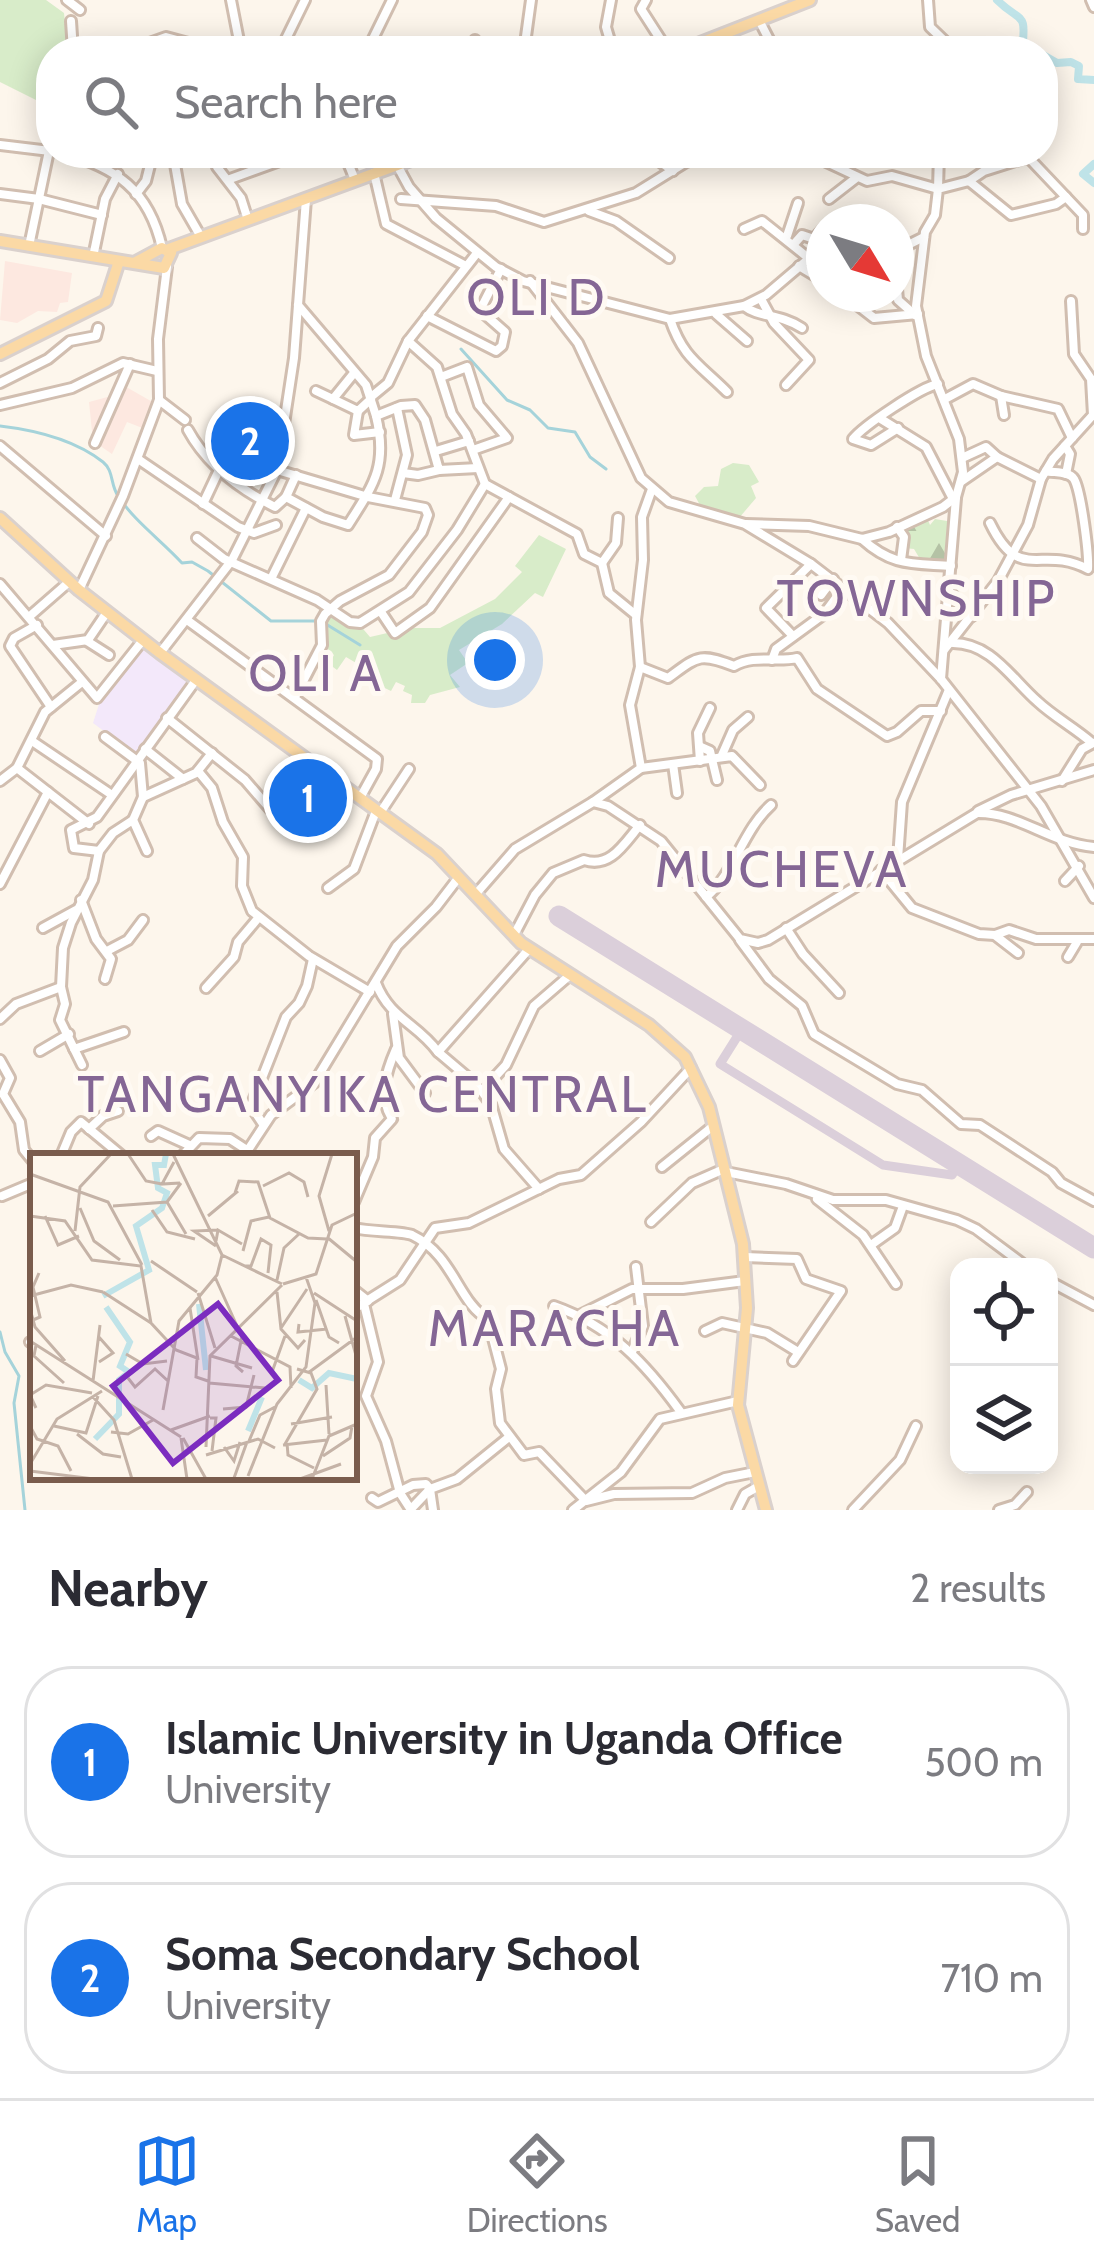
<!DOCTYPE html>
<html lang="en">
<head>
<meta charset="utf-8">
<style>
  body { margin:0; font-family:Cabin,sans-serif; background:#f2f2f3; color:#2b2b33 }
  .controls { position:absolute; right:36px; bottom:36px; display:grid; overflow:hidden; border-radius:24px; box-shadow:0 6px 30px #0003 }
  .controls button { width:108px; height:108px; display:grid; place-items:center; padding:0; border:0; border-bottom:3px solid #e1e1e2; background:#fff; color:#2b2b33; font:60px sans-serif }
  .compass { position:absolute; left:806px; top:204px; width:108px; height:108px; border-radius:50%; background:#fff; box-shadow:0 6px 30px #0003; rotate:128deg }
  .you { position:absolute; left:495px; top:660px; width:42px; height:42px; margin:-30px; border:9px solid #fff; border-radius:50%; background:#1a73e8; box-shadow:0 0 0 18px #1a73e833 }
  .badge { display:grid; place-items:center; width:78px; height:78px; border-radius:50%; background:#1a73e8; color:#fff; font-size:39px; font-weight:700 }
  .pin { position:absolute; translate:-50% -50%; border:6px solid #fff; box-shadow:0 3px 12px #0006 }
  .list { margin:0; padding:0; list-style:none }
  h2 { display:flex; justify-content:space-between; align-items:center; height:156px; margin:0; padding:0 48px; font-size:51px }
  h2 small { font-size:39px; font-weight:400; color:#7c7c81 }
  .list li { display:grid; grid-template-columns:78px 1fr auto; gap:36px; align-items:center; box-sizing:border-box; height:192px; margin:0 24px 24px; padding:0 24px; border:3px solid #e1e1e2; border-radius:48px }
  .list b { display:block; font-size:45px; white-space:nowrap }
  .list p { margin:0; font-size:39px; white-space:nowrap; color:#7c7c81 }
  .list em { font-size:39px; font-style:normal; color:#7c7c81 }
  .icon { flex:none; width:66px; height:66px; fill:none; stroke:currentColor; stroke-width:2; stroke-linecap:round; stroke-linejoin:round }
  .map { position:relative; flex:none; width:1094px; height:1510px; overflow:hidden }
  .search { position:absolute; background:#fff; box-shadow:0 6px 30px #0003; left:36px; right:36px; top:36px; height:132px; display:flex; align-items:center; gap:30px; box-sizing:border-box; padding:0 42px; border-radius:48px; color:#7c7c81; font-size:45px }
  .sheet { height:588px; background:#fff }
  nav { display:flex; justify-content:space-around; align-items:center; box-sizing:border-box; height:168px; border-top:3px solid #e1e1e2; background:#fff; font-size:33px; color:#7c7c81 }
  nav a { display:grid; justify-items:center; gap:6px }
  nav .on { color:#1a73e8 }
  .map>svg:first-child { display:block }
  .commercial { fill:#fde8e0 }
  .education { fill:#f3e8fa }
  .grass { fill:#d8ecc9 }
  .forest { fill:url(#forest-firs) }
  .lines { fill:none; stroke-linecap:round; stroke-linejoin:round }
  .stream { stroke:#a5d3da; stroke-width:3 }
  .river { stroke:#bfe3e8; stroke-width:8 }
  .taxiway { stroke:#dbcfda; stroke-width:9 }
  .runway { stroke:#dbcfda; stroke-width:21 }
  .minor-casing { stroke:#d1beb0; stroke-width:14 }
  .major-casing { stroke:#dad1cd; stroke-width:16 }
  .minor { stroke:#fff; stroke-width:8 }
  .major { stroke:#fbd9a5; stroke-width:10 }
  .labels { text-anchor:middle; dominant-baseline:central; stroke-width:10; stroke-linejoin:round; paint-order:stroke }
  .quarter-label { font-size:51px; letter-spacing:3px; fill:#846695; stroke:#fffaf3 }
  .inset-river { fill:none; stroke:#bfe3e8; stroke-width:6 }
  .inset-road { fill:none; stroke:#c5b3a7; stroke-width:3 }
  .view { fill:#7b2cbf; fill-opacity:0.15; stroke:#7b2cbf; stroke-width:6 }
  .inset-edge { fill:none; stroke:#7a5c4d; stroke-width:6 }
</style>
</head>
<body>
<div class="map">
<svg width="1094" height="1510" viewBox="0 0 1094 1510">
  <defs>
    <pattern id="forest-firs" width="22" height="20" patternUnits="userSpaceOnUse" patternTransform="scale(3)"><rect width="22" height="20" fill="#d8ecc9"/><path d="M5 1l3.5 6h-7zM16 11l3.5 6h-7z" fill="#b4c2a5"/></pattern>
  </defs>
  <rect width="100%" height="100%" fill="#fdf6ec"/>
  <!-- commercial -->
  <g class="commercial">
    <polygon points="5,261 72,273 68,302 60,303 57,312 38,311 17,323 0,320"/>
    <polygon points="121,384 156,404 145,429 127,422 112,454 93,441 89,402 115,395"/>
  </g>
  <!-- education -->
  <polygon class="education" points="142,645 191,683 136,755 93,723 101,698"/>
  <!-- grass -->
  <g class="grass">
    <polygon points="0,0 46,0 64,13 68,51 51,51 51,89 44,104 0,82"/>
    <polygon points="733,463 749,465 759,482 751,486 756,498 739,518 701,507 695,496 704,487 718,486 721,469"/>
    <polygon points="539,535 566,549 543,597 535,593 502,624 459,650 468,663 450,675 460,687 430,695 425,703 411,703 412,695 403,691 405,686 396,682 391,691 366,679 368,670 346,657 337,670 329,664 334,655 324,645 325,623 334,609 358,623 370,637 409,628 440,628 495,599 522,572 515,566"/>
  </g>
  <!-- forest -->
  <polygon class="forest" points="927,518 930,525 935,519 953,522 948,561 916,564 920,559 914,549 904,548 908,535 901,526"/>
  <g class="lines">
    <!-- stream -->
    <g class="stream">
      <polyline points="461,349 507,400 530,410 548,428 575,432 590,457 606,469"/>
      <path d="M 0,426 C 34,430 75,440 103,462 C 114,471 110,484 118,496 C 135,522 161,540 182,563 L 192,562 L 208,571 L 271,621 L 321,621 L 360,645"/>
      <polyline points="0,1332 5,1352 19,1376 14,1403 25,1510"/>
    </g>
    <!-- river -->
    <g class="river">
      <path d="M 997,0 C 1021,24 1027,9 1022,51"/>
      <polyline points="1043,55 1057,63 1071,62 1079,66 1078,79 1094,80"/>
      <polyline points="1094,164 1083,174 1094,183"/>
    </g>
    <!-- taxiway -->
    <polyline class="taxiway" points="742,1029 720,1064 883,1165 952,1175 959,1164"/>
    <!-- runway -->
    <polyline class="runway" points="559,916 1094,1248"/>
    <defs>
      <g id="minor">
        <polyline points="67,0 80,10"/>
        <polyline points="231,0 240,46"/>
        <polyline points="611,0 606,27 613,51"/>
        <polyline points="646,0 641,9 668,51"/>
        <polyline points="928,0 930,27 955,51"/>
        <polyline points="1091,0 1094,7"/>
        <polyline points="759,20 775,51"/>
        <polyline points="71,21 73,51"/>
        <polyline points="127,51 166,37 192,44 253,46 266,51"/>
        <polyline points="280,51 305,0"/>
        <polyline points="367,51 392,0"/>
        <polyline points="475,51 475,40"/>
        <polyline points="524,51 531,0"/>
        <polyline points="933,51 942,40"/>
        <polyline points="0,145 50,151"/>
        <path d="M 62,153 C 116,167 149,190 162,248"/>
        <polyline points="173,153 182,204 201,237"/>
        <polyline points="344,153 355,180"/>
        <polyline points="375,153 387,168"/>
        <polyline points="648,153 673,171"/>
        <polyline points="807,153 867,181 892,176 938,189 939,153"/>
        <polyline points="397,165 409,187 436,218 496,267 523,281 670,319 744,306 766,295 806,261 824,267"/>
        <polyline points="217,167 241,198 247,217"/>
        <polyline points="374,173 386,224 466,266"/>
        <polyline points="230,179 302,153"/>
        <polyline points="969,181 984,171 1028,157 1083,215 1083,229"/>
        <polyline points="0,194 39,199 102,215"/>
        <polyline points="136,194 146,181 153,153"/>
        <polyline points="401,199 496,206 544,222 636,193 686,162 713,153"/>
        <polyline points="829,199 856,178"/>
        <polyline points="589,211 616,221 669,258"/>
        <polyline points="869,216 874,222"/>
        <polyline points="833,222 836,220"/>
        <polyline points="744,229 762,221 811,260"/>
        <polyline points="787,236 798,203"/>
        <polyline points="794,244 802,235 814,239 824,228"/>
        <polyline points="29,246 50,146"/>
        <polyline points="896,251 924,237"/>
        <polyline points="93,257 105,199 118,174"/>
        <polyline points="799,266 824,281"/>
        <polyline points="896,277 898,300 915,315"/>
        <polyline points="530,281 578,343 641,478 669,502 745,524 811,564 888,623 941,679 1041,806 1094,898"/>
        <polyline points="843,294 874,318 918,314"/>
        <polyline points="761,299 774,323 809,360 786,385"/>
        <polyline points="298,305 366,385 376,416 401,406 415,405 425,420 439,470 478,468"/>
        <path d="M 744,306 C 759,318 779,313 802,328"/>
        <polyline points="716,314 747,341"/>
        <polyline points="427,316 496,351 502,346 505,332 480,310 501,269"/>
        <path d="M 670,319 C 683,358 699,364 727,392"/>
        <polyline points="408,341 477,253"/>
        <polyline points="354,373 333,399 358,411 371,399"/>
        <polyline points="441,377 467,367 479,405 507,438 473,450"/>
        <polyline points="0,383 48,359 70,341 96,336 98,328"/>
        <polyline points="316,391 333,399"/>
        <polyline points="1001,396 1004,415"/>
        <polyline points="371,397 388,383 408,341 437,367 452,414 466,434 485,484 577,534 584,554 602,563 609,593 636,615"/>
        <polyline points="945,399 973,384 1001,396 1058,409 1072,438"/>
        <polyline points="159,400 185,420"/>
        <polyline points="0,405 72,388 123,363 157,371"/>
        <polyline points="358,411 354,435 380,432"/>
        <polyline points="881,419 926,447 953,499"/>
        <path d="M 898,428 L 871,445 L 853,439 C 863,426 921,387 938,384"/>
        <path d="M 188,430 C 207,465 239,489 275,507 L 286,497"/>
        <polyline points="95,443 130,364"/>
        <polyline points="0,446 106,536"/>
        <polyline points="1065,446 1070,454 1066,474"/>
        <polyline points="436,451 469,441"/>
        <polyline points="962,458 986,447 997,457"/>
        <polyline points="138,459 238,527 254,533 276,525"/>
        <polyline points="277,470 368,497 425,508 428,515 422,532 389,575 340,601 325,614 321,621 322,645 295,697"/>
        <polyline points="403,473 418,475 439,470"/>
        <path d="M 296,475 L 286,497 L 323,517 L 348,525 C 374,484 388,466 376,416"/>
        <polyline points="962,481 997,457 1041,479"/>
        <polyline points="395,500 407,455 397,408"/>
        <polyline points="203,504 219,470"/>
        <path d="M 990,523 C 1020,585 1040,544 1088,569 C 1089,553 1081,491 1074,479 C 1069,471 1054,473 1046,471"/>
        <polyline points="746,524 809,526 862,539 889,532 943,507 956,497 963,472 959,439 926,356 916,306 925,232 935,215 938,189 969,181 1011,215 1056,204 1066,197"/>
        <polyline points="897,527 904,537 901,560"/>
        <polyline points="197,538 224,559 317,600 350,622 360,623 409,592 457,530 485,484"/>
        <path d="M 862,539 C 893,567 913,563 951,566"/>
        <polyline points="602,563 616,543 618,518"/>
        <polyline points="271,579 306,508"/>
        <polyline points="0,584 97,698 143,640"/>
        <polyline points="79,590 123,496 159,400 158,339 167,267"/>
        <polyline points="950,592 972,616"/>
        <polyline points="821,595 833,579"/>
        <polyline points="381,612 395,633 430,608 509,497"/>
        <polyline points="30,616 69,582"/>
        <polyline points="187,620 377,759 376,769 360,798"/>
        <polyline points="37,625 14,638 10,646 51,707"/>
        <polyline points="793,636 766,608 811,564"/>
        <polyline points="87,641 109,655"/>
        <path d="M 953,643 C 991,643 1011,678 1037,701 C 1054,717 1075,728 1092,743"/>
        <polyline points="53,645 88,640 107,612"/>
        <polyline points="944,650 998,581 1028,525 1041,479 1053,459 1093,415 1091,379 1074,354 1071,301"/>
        <polyline points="160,653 232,560 277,470 294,358 306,199"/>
        <polyline points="772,660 776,649 824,614 843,588"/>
        <path d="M 640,667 L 668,678 C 697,657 699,652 734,666 C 755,654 775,663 797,658 L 817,689 L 887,736 L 897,732 L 921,711 L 941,711"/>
        <polyline points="941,679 956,498"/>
        <polyline points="167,718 245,780 270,809 291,793 312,765"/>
        <polyline points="105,737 140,763 143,797 133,820 147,851"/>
        <polyline points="32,741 112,795"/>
        <polyline points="701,747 710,751 717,780"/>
        <polyline points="145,749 183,779"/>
        <polyline points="722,755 733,730 748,717"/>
        <polyline points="700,761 698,733 710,708"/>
        <polyline points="673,764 677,793"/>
        <polyline points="17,768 89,824"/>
        <polyline points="641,768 732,756 760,785"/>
        <polyline points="198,771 212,788 223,822 243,857 242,886 252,911 309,956 370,992"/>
        <polyline points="0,781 17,768 45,712 82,682"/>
        <polyline points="1062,781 1082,749 1093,743"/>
        <polyline points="143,797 196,773 212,753"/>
        <polyline points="593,802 641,768 630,705 640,667 636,620 643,560 642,517 652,489"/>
        <polyline points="978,811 1011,795 1094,770"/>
        <polyline points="380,813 409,769"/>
        <polyline points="99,851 74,848 71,830 97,817 196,680"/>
        <polyline points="898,859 902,802 948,692"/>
        <polyline points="881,870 912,908 979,934 995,935 1009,930 1036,939 1094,939"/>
        <polyline points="1065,881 1079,866"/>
        <polyline points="0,884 48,792"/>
        <polyline points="328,888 354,869 376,811"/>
        <path d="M 475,895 L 515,849 L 593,802 L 608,806 L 661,841 L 740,939 L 758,943 L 768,940 L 977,813 C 1018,812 1049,843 1094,847"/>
        <path d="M 706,897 C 734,875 742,831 771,805"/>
        <polyline points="81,900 96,939 111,959 105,979"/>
        <polyline points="43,928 76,910"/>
        <polyline points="786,928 803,954 839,993"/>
        <path d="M 514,935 L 535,895 L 553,873 L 584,860 C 610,869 624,844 640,825"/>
        <polyline points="996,936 1018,953"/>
        <polyline points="740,940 769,979 802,1006 814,1034 897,1084 922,1090 961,1124 980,1125 1052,1172 1061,1183 1094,1201"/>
        <polyline points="529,949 438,1052 477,1085 491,1104 504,1149 539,1189"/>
        <polyline points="107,951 128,940 143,920"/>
        <polyline points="1068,957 1077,942"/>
        <path d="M 376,983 C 390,1019 417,1023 438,1052"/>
        <polyline points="206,988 234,957 238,942 259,917"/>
        <polyline points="393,1014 399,1058 425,1093"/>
        <polyline points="0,1019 16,1004 61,987"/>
        <polyline points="74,1049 124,1032"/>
        <polyline points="40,1051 69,1034"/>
        <polyline points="0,1060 10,1078 3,1094 20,1122 24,1150 33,1161"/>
        <polyline points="82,1065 60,1020 65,1004 61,987 63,948 71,923 93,880 99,851 113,833 133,820"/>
        <polyline points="482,1091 506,1065 534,1006 570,975"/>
        <polyline points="263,1124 251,1106 286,1017 299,1003 307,986 313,959"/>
        <polyline points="89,1129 103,1116 118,1111"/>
        <polyline points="151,1136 158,1131 189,1145"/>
        <polyline points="61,1156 71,1132 81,1122 122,1156"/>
        <polyline points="182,1156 199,1138 230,1139 247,1150"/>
        <polyline points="244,1156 271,1115 314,1083 397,946 436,907 459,877"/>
        <polyline points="662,1167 713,1126"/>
        <polyline points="726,1172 786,1184 833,1200 886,1200 957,1220 976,1229 1027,1267"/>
        <polyline points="2,1196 33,1183"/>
        <polyline points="817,1199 863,1235 896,1284"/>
        <path d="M 354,1202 L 373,1157 L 375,1138 L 392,1119 C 378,1096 386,1072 396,1049"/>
        <polyline points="651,1222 692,1183 724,1169"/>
        <path d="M 354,1228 C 370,1232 403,1231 412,1235 C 454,1255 458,1303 488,1319 L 501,1369 L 496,1389 L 500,1423 L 524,1455 L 539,1452 L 586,1501 L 614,1494 L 692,1493 L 725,1478 L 755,1472"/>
        <polyline points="871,1245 895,1228 903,1206"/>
        <polyline points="745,1257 797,1259 806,1279 841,1291 793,1361"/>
        <polyline points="1049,1281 1094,1305"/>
        <polyline points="354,1290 368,1301"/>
        <polyline points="364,1304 378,1362 366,1396 386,1441 400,1493 411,1510"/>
        <path d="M 554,1306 C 611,1326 646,1364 680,1411"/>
        <polyline points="354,1309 400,1280 435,1228 469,1223 559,1179 581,1175 641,1122 691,1068"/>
        <polyline points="578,1316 632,1289 683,1289 745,1281"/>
        <polyline points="705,1331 722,1323 767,1333 798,1352"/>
        <polyline points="30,1342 33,1344"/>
        <polyline points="632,1352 643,1326 636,1267"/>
        <polyline points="372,1498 378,1502 413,1485 426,1484 430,1489 411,1509"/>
        <polyline points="433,1510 430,1489 457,1479 509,1437"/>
        <polyline points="573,1510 621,1472 660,1419 738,1401"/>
        <polyline points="737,1510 745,1494 759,1486"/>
        <polyline points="853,1510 900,1460 916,1426"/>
        <polyline points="999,1510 1015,1505 1027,1492"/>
      </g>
      <g id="major">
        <polyline points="680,51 810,0"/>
        <polyline points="0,241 164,268 171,253 162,248 136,262"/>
        <polyline points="169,249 430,153"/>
        <polyline points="0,354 106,301 119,261"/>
        <polyline points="0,518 79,590 160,653 437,854 521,943 649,1025 685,1057 709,1107 743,1244 747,1308 738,1405 766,1510"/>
      </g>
    </defs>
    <!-- minor casing -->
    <use href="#minor" class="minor-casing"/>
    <!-- major casing -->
    <use href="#major" class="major-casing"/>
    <!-- minor -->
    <use href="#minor" class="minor"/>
    <!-- major -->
    <use href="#major" class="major"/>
  </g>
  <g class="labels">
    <!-- quarter labels -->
    <g class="quarter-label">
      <text x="537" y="297">OLI D</text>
      <text x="917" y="598">TOWNSHIP</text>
      <text x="316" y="673">OLI A</text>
      <text x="782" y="869">MUCHEVA</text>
      <text x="363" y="1094">TANGANYIKA CENTRAL</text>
      <text x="555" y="1328">MARACHA</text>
    </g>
  </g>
  <!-- overview -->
  <g transform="translate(30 1153)">
    <rect width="327" height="327" fill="#fdf6ec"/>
    <path class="inset-river" d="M 73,143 L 119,117 L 106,73 L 132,55 L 137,40 L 128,35 L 125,12 L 134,12 L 136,1M 169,151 L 176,217M 269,227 L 282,235 L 299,220 L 327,226M 218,278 L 232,244M 65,286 L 89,261 L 89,227 L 99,219 L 90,213 L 100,189 L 76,154"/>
    <path class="inset-road" d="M 98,1 L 116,28 L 132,31M 143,1 L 192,102 L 252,131M 144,9 L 132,31 L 150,30M 0,21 L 78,49 L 112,112M 233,33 L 259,20 L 274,29 L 278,44M 205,40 L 209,28 L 228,29 L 240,65 L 278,85 L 297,86M 137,49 L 156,81M 83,53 L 137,49 L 151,30M 50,55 L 64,88 L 90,107M 122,57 L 137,79 L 165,86M 0,63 L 35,68 L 62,107 L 111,113 L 121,170 L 146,197 L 167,205 L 166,224 L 178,228M 15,63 L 28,92 L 49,83M 178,63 L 208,38M 45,78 L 50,34 L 81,1M 299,78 L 289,43 L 302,1M 298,85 L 327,109M 186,88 L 188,77 L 212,91M 186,93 L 164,78 L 188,77M 213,98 L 221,68 L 239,64M 121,108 L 167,139M 214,113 L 221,113 L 231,86 L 241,92 L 238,120M 185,124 L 207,173M 247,127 L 254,95 L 269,81M 253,131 L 286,121 L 302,72 L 327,60M 73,139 L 121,170M 247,139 L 251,176 L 268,195 L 275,187M 168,140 L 185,195M 284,140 L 327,168M 0,143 L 41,132 L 73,139M 286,147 L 299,184 L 309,190M 160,155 L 168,207M 0,156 L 5,174 L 35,208M 315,163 L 327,206M 3,167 L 10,164 L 3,134 L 9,120M 269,171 L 268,179 L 297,176M 251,175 L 277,136M 68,183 L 83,200 L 69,209M 201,183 L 260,214 L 261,235M 212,183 L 206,213 L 213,219M 0,188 L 151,284M 6,192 L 4,203 L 34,230M 96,201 L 113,211 L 137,208M 181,203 L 222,215M 242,219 L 255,183M 278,220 L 327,184M 98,225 L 105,234 L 125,216 L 138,228M 63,228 L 70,172M 179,230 L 235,235M 296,232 L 299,281M 63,244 L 84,267 L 102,326M 6,255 L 0,242 L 16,232 L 62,240M 193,256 L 216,254 L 224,222M 133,257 L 149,168 L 187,122 L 192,102M 180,265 L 186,265 L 182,298M 261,271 L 302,264M 0,273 L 7,286 L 28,293 L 41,318M 24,273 L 56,280 L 68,243M 141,277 L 180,263M 81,279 L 98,281 L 123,267M 47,281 L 73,301 L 91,304M 151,285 L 157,326M 153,285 L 176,326M 219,288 L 230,262 L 245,254M 257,290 L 258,302 L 284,315M 255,291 L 287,236 L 281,220 L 267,216M 253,292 L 297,287M 176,294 L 180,203 L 252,132M 194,294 L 204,308 L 210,289M 176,302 L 228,286 L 245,295M 293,303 L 320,285 L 322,273M 0,311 L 27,266 L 72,238M 0,318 L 64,326M 218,323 L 247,251 L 276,214 L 285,150 L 276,124M 204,325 L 217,289M 270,326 L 311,311M 282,326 L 299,283 L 327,271"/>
    <path class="view" d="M 188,151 L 248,227 L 143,310 L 83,233 Z"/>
    <rect width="327" height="327" class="inset-edge"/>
  </g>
</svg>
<div class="controls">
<button><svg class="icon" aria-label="locate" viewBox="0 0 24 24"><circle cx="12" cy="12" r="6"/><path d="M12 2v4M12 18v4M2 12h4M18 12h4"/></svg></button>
<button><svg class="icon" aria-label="layers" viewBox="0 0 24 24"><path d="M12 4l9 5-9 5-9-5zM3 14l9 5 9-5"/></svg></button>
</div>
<svg class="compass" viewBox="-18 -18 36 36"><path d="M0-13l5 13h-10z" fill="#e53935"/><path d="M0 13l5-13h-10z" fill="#7c7c81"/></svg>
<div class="you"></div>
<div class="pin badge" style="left:308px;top:798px">1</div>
<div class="pin badge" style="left:250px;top:441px">2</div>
<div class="search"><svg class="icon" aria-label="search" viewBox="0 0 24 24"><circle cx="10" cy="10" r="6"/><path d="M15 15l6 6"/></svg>Search here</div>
</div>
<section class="sheet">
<h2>Nearby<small>2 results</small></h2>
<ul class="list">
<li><span class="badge">1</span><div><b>Islamic University in Uganda Office</b><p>University</p></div><em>500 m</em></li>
<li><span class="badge">2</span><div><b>Soma Secondary School</b><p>University</p></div><em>710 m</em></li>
</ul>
</section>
<nav>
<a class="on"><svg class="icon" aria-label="map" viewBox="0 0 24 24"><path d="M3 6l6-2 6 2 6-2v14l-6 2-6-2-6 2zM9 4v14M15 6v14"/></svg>Map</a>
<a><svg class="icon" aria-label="directions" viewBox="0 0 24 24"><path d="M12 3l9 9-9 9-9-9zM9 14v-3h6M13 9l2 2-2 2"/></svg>Directions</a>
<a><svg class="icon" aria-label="saved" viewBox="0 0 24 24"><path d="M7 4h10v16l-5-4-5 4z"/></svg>Saved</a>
</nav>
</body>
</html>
